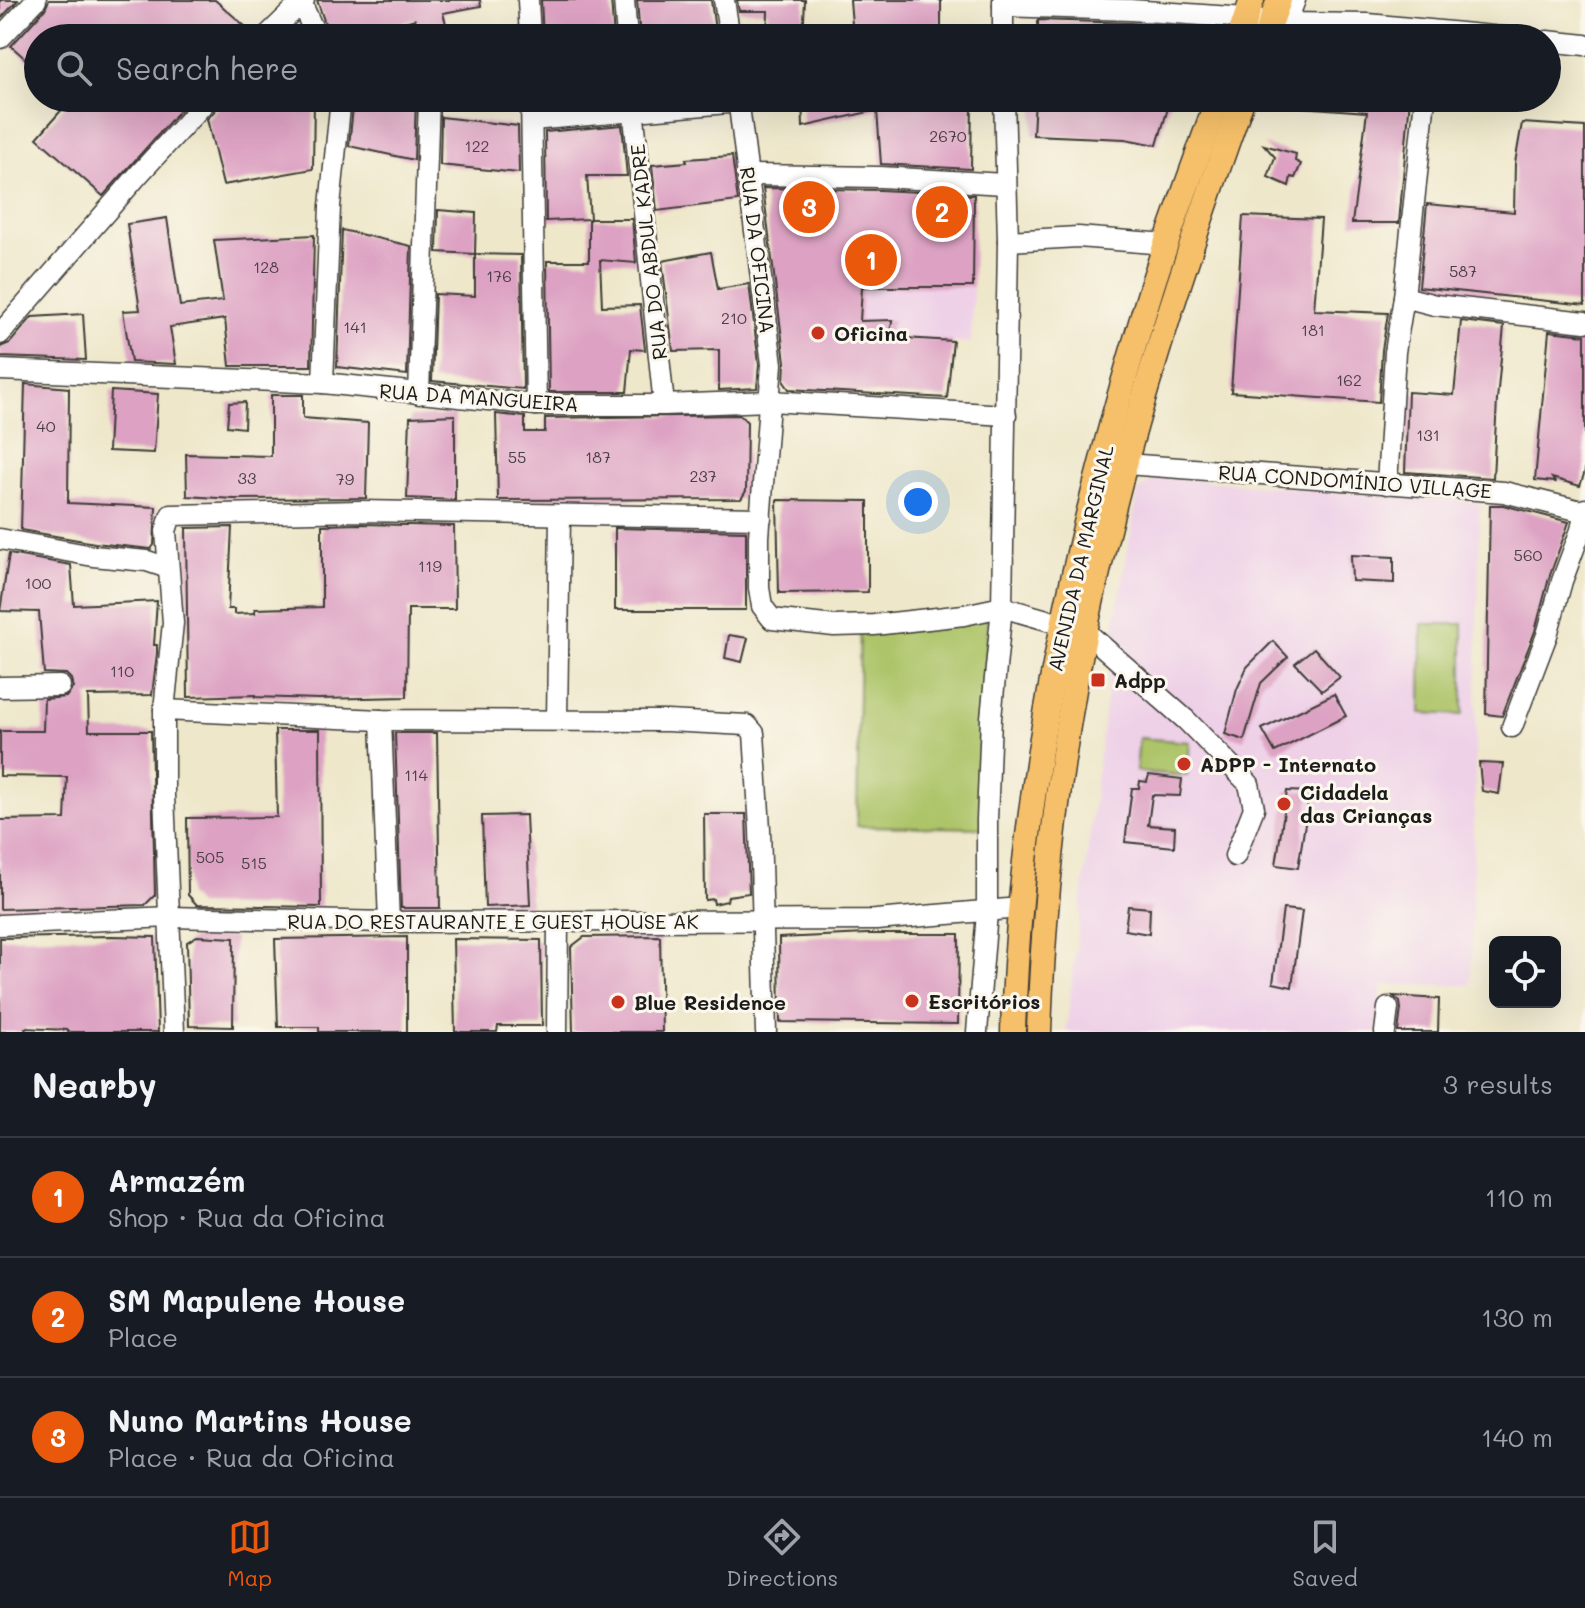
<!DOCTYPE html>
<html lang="en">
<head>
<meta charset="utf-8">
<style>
  body { margin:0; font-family:Mali,sans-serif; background:#20242c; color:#f1f3f6 }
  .controls { position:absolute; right:24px; bottom:24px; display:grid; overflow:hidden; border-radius:12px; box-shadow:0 8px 32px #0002 }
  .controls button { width:72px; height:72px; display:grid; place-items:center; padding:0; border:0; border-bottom:2px solid #363941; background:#171b24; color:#f1f3f6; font:40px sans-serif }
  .you { position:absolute; left:918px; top:502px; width:28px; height:28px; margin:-20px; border:6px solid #fff; border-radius:50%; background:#1a73e8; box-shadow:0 0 0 12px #1a73e833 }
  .badge { display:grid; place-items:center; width:52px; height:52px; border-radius:50%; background:#ea580c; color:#fff; font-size:26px; font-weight:700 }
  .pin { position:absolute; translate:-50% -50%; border:4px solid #fff; box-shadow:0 2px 8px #0006 }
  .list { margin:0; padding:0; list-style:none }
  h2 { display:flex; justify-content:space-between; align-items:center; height:104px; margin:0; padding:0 32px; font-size:34px }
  h2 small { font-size:26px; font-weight:400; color:#9ea1a6 }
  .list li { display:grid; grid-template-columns:52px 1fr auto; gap:24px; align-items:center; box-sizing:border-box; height:120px; padding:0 32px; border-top:2px solid #363941 }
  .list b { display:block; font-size:30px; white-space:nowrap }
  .list p { margin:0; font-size:26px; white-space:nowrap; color:#9ea1a6 }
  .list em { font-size:26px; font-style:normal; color:#9ea1a6 }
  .icon { flex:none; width:44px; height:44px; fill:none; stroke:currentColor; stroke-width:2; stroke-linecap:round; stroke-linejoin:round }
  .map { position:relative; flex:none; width:1585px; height:1032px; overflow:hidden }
  .search { position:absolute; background:#171b24; box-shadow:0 8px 32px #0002; left:24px; right:24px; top:24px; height:88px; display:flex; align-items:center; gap:20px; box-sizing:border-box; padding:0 28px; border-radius:44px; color:#9ea1a6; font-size:30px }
  .sheet { height:464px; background:#171b24 }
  nav { display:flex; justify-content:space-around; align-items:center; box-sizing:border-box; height:112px; border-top:2px solid #363941; background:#171b24; font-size:22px; color:#9ea1a6 }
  nav a { display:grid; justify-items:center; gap:4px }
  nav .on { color:#ea580c }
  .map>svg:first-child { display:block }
  .built { fill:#eed0e7 }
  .pitch { fill:#adc469; stroke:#647042; stroke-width:2 }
  .building { fill:#dda2c3 }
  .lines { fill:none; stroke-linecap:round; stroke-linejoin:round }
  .minor-casing { stroke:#3c3a36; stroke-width:23 }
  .major-casing { stroke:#3c3a36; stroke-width:27 }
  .minor { stroke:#fff; stroke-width:20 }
  .major { stroke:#f6c06b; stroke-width:24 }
  .poi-dot { fill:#c8321e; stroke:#fbf7ec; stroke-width:3 }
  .labels { text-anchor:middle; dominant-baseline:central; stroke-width:6; stroke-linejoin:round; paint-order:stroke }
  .number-label { font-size:16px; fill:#4c3e46 }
  .street-label { font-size:20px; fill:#1c1c1c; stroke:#fbf7ec }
  .poi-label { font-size:20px; font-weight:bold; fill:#1c1c1c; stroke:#fbf7ec; text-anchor:start }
</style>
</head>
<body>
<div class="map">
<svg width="1585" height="1032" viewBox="0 0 1585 1032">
  <rect width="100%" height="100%" fill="#fbf7ec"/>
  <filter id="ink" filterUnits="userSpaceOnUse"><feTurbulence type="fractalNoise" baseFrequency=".0125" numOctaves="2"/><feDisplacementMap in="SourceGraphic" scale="16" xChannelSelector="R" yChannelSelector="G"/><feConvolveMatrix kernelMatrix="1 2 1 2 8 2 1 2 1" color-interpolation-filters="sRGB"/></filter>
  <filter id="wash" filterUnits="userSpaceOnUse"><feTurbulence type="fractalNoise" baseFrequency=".006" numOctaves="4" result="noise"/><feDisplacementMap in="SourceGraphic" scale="32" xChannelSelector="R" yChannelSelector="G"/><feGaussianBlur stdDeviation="1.8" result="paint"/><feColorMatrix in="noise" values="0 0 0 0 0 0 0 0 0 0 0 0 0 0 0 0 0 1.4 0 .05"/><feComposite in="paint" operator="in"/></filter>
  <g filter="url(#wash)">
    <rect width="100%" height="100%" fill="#eee7ca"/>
    <!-- built -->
    <g class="built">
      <polygon points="862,283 973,287 971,343 889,337 890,320 858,322"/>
      <polygon points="1156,477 1480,503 1471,985 1382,985 1377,1032 1066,1032 1115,623 1138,492"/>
    </g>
    <!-- pitch -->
    <g class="pitch">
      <polygon points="860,617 987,618 983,828 857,826"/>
      <polygon points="1422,624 1463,624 1463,715 1421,713"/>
      <polygon points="1139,738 1190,742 1187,776 1136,771"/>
    </g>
    <g id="blocks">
      <!-- building -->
      <g class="building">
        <polygon points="0,0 18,0 1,18 0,17"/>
        <polygon points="49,0 215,0 253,33 252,38 38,38 38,70 11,46 45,9"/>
        <polygon points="317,0 480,0 481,6 443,13 450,38 419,38 415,19 391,26 394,38 330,38"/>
        <polygon points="541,0 611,0 614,38 543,38"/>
        <polygon points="637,0 711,0 716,38 640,38"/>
        <polygon points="737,0 805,0 803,38 767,38 768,11 739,11"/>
        <polygon points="850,0 941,0 941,38 842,38 843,24 852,24"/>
        <polygon points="1038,20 1129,23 1185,27 1184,38 1038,38"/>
        <polygon points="72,98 191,98 103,196 37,138"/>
        <polygon points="222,98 314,98 313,169 223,185 207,119 219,106"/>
        <polygon points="354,98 416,98 414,160 349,146"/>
        <polygon points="544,98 584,98 585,102 544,106"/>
        <polygon points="802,98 972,98 971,169 881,164 877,110 803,127"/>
        <polygon points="1035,98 1171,98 1157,145 1125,139 1033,135"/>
        <polygon points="1301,98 1410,98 1399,223 1352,223 1367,112 1301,107"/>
        <polygon points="441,117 518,126 519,173 440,165"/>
        <polygon points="1522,123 1585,127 1585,305 1419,287 1427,204 1514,212 1515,163"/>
        <polygon points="622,125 627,176 587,176 590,219 632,219 636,263 600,260 602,306 640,305 645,350 631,349 627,392 549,392 547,261 589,261 589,219 546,221 545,132"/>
        <polygon points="1264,145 1296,154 1295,161 1301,164 1295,178 1291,177 1289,186 1268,177 1275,157"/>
        <polygon points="732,156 738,201 657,211 652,165 687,162 686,159"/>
        <polygon points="763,188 880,190 974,195 973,287 862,287 860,321 893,320 888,337 953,341 947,398 789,389 784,382 785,362"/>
        <polygon points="438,210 476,213 475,254 437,252"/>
        <polygon points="1243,216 1321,219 1314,310 1388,313 1382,350 1379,402 1231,392"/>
        <polygon points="167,218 180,306 223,301 214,240 314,235 311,366 230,366 225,319 170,327 176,364 131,362 123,311 140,310 127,224"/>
        <polygon points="342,230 411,246 407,375 337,367"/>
        <polygon points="711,252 718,289 749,284 759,364 757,388 719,390 719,350 673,351 662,261"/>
        <polygon points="475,254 521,255 523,389 432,381 435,294 475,296"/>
        <polygon points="83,314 86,360 0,357 0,347 10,343 32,317"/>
        <polygon points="1461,321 1504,326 1497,400 1493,478 1405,472 1408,392 1454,395"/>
        <polygon points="1549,331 1585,335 1585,471 1580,486 1552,478 1555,482 1535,480"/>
        <polygon points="25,384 69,388 68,503 156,507 154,545 151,549 95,543 21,530"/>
        <polygon points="111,391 158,394 154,453 108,451"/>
        <polygon points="271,395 303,395 303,418 368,423 366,498 234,499 187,496 186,454 271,456"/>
        <polygon points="245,402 244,428 227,426 229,403"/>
        <polygon points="496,414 525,417 525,432 545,432 545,418 740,415 747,422 746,491 741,499 498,500"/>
        <polygon points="455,415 455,500 407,498 410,417"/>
        <polygon points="777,500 868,501 868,592 779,593"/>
        <polygon points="1490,505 1503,505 1569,522 1549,578 1535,631 1502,716 1486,714"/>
        <polygon points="360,524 454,526 455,609 408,609 407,697 319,699 255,697 255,695 188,697 186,528 232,527 228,609 234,609 234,614 255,613 255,609 322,607 322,525"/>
        <polygon points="615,528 746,531 746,610 615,610"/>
        <polygon points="9,554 71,565 74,605 157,601 154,645 157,645 157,653 152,695 88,696 89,731 151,731 155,895 145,905 0,909 0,820 65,819 67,777 0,776 0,731 43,731 44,699 66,697 73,687 71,679 66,674 44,673 39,612 0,611"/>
        <polygon points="1351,555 1394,557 1394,583 1352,581"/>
        <polygon points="729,635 748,638 742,662 725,658"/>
        <polygon points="1273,641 1288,657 1261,683 1244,740 1225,734 1237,689 1247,667"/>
        <polygon points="1314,648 1340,677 1322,691 1295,663"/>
        <polygon points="1334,694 1346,716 1275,752 1262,729"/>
        <polygon points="275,730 320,730 321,907 197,905 188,895 187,818 277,817"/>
        <polygon points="395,733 437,733 440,908 401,908"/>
        <polygon points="1479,763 1503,764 1499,794 1482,791"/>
        <polygon points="1149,775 1182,779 1180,796 1152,795 1148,825 1175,827 1174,847 1125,842 1132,788 1139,788 1140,781 1147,782"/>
        <polygon points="1287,791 1310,792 1298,868 1276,865"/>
        <polygon points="704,814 746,814 749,893 728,896 727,901 714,904 713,899 705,900"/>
        <polygon points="526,815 530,905 485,907 482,816"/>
        <polygon points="1128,906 1150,908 1149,934 1125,930"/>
        <polygon points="1283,909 1302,911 1292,987 1273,983"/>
        <polygon points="867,934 959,934 958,1024 780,1022 779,938"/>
        <polygon points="112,936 155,937 158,1032 68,1032 68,1030 25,1028 26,1032 0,1032 0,938"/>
        <polygon points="197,936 234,938 233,1027 189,1026 187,942"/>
        <polygon points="660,936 662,1032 573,1032 571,947 584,937"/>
        <polygon points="407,937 407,1032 319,1032 319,1027 278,1027 275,939"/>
        <polygon points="453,939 541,940 542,1026 498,1026 497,1032 455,1032"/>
        <polygon points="1393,996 1439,999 1438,1032 1398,1032 1401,1009 1400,1002"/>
      </g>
    </g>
  </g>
  <g filter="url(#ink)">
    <use href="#blocks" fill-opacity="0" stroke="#3c3a36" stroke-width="2"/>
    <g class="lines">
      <defs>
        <g id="minor">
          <polyline points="528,0 530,38"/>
          <polyline points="624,0 627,38"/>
          <polyline points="724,0 730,38"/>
          <polyline points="1003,0 1003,38"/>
          <polyline points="301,2 317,38"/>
          <polyline points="1003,6 1130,10 1246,18 1286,23 1368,24 1513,38"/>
          <polyline points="1286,23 1295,0"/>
          <polyline points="0,38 36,0"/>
          <polyline points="265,38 304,0"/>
          <polyline points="1547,41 1585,45"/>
          <polyline points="531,98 536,405"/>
          <polyline points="632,98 664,405"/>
          <polyline points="738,98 772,364 759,537 759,588 762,606 772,619 834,626 874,625 964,615 1002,607 1085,631 1186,720 1249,784 1254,808 1235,856"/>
          <polyline points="532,120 739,102"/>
          <polyline points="749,175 880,177 1005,184"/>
          <polyline points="1008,241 1078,237 1166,244"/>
          <polyline points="1404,297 1425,98"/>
          <polyline points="0,334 139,174 209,98"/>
          <polyline points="0,370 323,383 536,405 664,405 770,401 1006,415"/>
          <polyline points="323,383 330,206 341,98"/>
          <polyline points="419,394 429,98"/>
          <polyline points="1126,464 1504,492 1585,512"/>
          <polyline points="1387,484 1395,352 1404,297 1435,305 1585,322"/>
          <polyline points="0,539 93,556 147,561 168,568"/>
          <polyline points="0,687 60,686"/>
          <polyline points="164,710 381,720 667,721 747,725 754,733 760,829 766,1032"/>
          <polyline points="557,719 560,516"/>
          <polyline points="381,720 389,922"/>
          <polyline points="1512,727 1547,635 1562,581 1581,530 1585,509"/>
          <polyline points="0,925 169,917 389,922 876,920 1020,908"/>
          <polyline points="174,1032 164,795 164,710 173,623 166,531 171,515 360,511 761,518"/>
          <polyline points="557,1032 558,922"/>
          <polyline points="977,1032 987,913 987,820 991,718 1002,607 1008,241 1004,98"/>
          <polyline points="1385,1032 1388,1008"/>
        </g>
        <g id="major">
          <polyline points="1239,38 1252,0"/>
          <polyline points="1265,38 1279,0"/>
          <path d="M 1013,1032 C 1020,778 1077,528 1152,286 C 1172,223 1196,161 1218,98"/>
          <path d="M 1039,1032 C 1043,916 1055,798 1075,684 C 1110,486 1175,287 1243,98"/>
        </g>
      </defs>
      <!-- minor casing -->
      <use href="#minor" class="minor-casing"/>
      <!-- major casing -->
      <use href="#major" class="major-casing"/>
      <!-- minor -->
      <use href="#minor" class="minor"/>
      <!-- major -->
      <use href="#major" class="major"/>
    </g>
  </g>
  <!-- markers -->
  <g class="poi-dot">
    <circle cx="818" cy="333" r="8"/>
    <rect x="1090" y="672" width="16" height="16" rx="4"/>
    <circle cx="1184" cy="764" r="8"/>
    <circle cx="1284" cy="804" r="8"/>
    <circle cx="912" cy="1001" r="8"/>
    <circle cx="618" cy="1002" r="8"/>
  </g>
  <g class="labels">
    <!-- number labels -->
    <g class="number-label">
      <text x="948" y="135">2670</text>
      <text x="477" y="145">122</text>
      <text x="266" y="266">128</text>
      <text x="1463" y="270">587</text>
      <text x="499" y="275">176</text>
      <text x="734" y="317">210</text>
      <text x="355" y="326">141</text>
      <text x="1313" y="329">181</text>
      <text x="1349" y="379">162</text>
      <text x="46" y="425">40</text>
      <text x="1428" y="434">131</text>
      <text x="517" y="456">55</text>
      <text x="598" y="456">187</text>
      <text x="703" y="475">237</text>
      <text x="247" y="477">33</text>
      <text x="345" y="478">79</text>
      <text x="1528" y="554">560</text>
      <text x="430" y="565">119</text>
      <text x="38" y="582">100</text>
      <text x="122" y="670">110</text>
      <text x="416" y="774">114</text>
      <text x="210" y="856">505</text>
      <text x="254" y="862">515</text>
    </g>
    <!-- street labels -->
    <g class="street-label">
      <text transform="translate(758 250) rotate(83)">RUA DA OFICINA</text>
      <text transform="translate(648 252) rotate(-96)">RUA DO ABDUL KADRE</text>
      <text transform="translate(479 397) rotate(4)">RUA DA MANGUEIRA</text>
      <text transform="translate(1355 481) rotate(4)">RUA CONDOMÍNIO VILLAGE</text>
      <text transform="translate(1080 558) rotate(-77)">AVENIDA DA MARGINAL</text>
      <text x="493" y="921">RUA DO RESTAURANTE E GUEST HOUSE AK</text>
    </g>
    <!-- poi labels -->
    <g class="poi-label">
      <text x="834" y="333">Oficina</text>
      <text x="1114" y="680">Adpp</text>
      <text x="1200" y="764">ADPP - Internato</text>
      <text x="1300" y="792">Cidadela<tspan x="1300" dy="23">das Crianças</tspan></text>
      <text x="928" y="1001">Escritórios</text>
      <text x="634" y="1002">Blue Residence</text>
    </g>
  </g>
</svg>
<div class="controls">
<button><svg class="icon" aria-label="locate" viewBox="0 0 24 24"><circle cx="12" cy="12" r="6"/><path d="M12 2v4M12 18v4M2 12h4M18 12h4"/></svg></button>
</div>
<div class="you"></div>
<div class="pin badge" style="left:871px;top:260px">1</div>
<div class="pin badge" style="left:942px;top:212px">2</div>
<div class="pin badge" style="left:809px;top:207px">3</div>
<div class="search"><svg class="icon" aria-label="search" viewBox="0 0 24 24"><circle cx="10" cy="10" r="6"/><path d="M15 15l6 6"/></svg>Search here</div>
</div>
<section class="sheet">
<h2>Nearby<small>3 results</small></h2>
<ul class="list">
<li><span class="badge">1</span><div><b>Armazém</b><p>Shop · Rua da Oficina</p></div><em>110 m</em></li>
<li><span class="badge">2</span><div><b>SM Mapulene House</b><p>Place</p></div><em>130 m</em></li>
<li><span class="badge">3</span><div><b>Nuno Martins House</b><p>Place · Rua da Oficina</p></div><em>140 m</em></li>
</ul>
</section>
<nav>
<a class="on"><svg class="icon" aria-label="map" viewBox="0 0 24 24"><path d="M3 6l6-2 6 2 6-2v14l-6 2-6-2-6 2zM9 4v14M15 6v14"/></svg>Map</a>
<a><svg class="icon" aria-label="directions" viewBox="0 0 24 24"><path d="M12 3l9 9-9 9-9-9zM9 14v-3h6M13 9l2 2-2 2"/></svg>Directions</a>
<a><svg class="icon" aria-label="saved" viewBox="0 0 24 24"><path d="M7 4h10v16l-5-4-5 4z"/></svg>Saved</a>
</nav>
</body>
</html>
